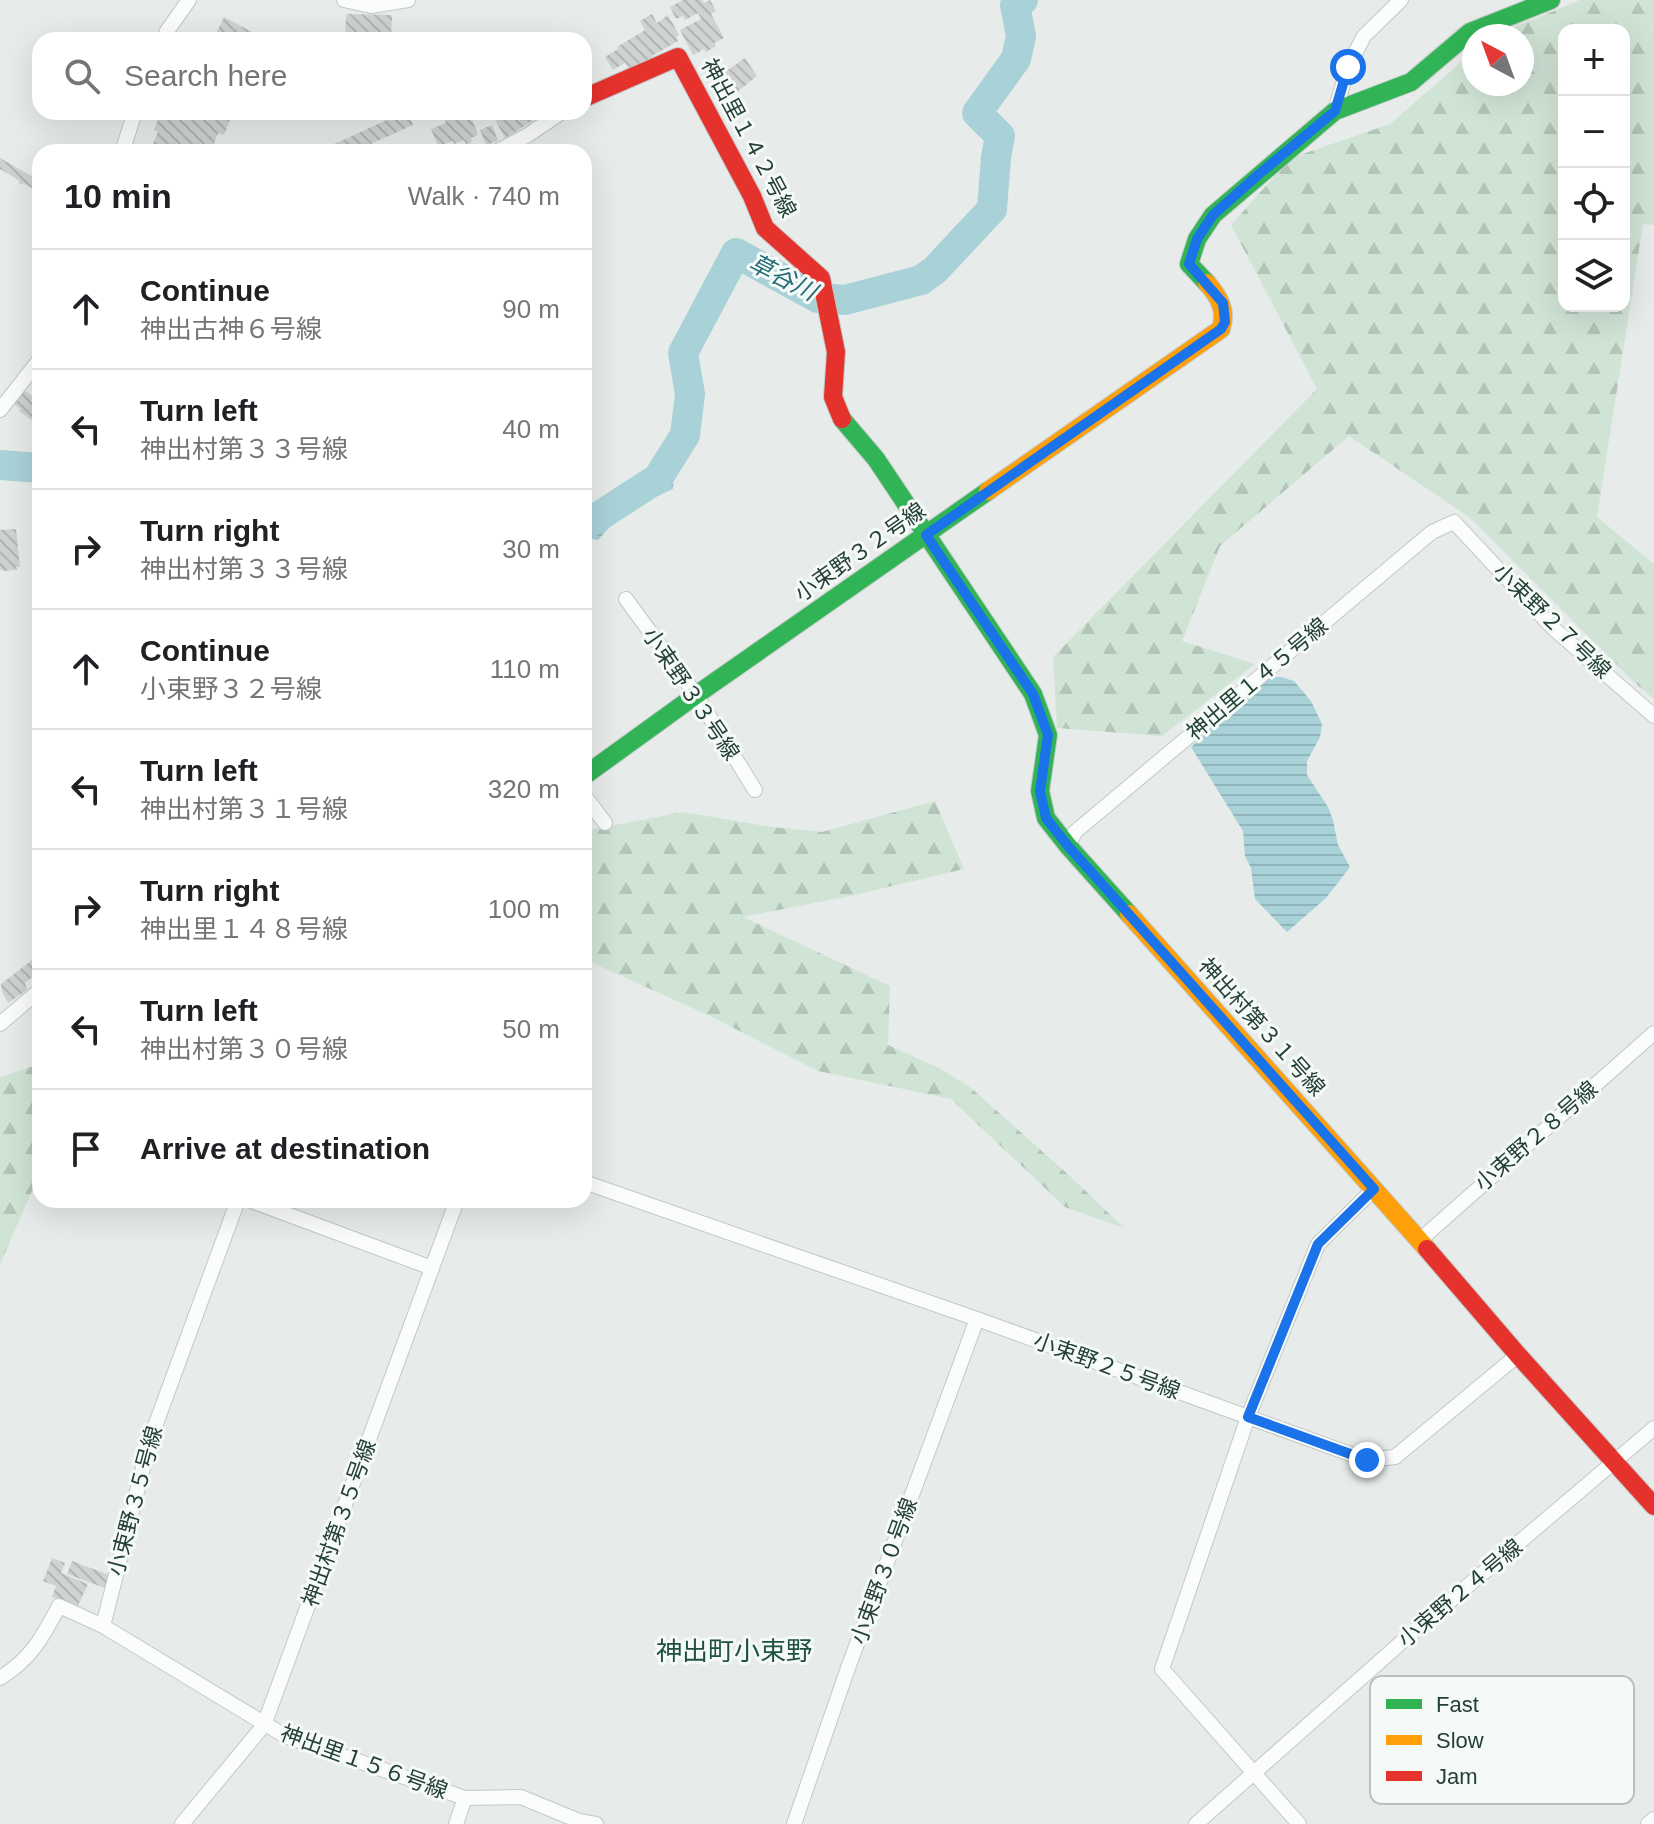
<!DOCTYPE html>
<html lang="en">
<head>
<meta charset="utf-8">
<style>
  body { margin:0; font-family:Helvetica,"Noto Sans JP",sans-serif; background:#f6f6f6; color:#202124 }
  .controls { position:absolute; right:24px; top:24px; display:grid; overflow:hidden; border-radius:16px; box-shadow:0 8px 32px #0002 }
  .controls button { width:72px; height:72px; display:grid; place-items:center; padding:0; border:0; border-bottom:2px solid #e0e0e0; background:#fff; color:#202124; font:40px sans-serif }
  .compass { position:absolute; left:1462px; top:24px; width:72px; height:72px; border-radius:50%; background:#fff; box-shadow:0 8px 32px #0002; rotate:319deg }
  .stop { position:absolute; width:24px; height:24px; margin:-18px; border:6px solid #1a73e8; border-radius:50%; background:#fff }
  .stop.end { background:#1a73e8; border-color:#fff; box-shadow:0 2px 8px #0008 }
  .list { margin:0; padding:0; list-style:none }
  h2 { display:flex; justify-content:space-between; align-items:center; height:104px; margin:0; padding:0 32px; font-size:34px }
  h2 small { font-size:26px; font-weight:400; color:#757577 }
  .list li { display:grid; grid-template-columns:52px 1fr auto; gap:24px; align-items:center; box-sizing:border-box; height:120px; padding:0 32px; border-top:2px solid #e0e0e0 }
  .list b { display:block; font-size:30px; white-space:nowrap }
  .list p { margin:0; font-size:26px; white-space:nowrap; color:#757577 }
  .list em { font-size:26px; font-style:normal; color:#757577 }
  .icon { flex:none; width:44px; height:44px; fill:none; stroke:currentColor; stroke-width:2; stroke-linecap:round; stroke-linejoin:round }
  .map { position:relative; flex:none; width:1654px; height:1824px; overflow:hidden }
  .search { position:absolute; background:#fff; box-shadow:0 8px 32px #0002; left:32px; top:32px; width:560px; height:88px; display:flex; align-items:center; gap:20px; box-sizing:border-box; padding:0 28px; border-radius:24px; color:#757577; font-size:30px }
  .panel { position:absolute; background:#fff; box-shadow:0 8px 32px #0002; left:32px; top:144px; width:560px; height:1064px; border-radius:24px }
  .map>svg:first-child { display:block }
  .forest { fill:url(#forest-firs); fill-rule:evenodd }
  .water { fill:url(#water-rules) }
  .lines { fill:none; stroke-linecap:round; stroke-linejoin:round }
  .river { stroke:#a9d2d8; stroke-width:30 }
  .building { fill:url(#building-back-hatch) }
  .street-casing { stroke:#c4c8c6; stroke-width:16 }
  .fast-casing { stroke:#c2c9c6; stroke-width:20 }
  .slow-casing { stroke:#c2c9c6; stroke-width:20 }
  .jam-casing { stroke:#c2c9c6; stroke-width:20 }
  .street { stroke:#fbfcfc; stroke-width:14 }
  .fast { stroke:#30b455; stroke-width:18 }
  .slow { stroke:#ff9f0a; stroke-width:18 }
  .jam { stroke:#e5322d; stroke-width:18 }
  .route { stroke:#1a73e8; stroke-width:10 }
  .labels { text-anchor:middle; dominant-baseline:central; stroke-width:6; stroke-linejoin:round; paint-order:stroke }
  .street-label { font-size:22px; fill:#243f37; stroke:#f5faf7 }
  .water-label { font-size:24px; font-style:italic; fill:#206c79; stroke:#f5faf7 }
  .quarter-label { font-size:26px; fill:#205144; stroke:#f5faf7 }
  .key { fill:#f5faf7; stroke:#b6c2bd; stroke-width:2 }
  .key-label { font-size:22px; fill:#243f37 }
</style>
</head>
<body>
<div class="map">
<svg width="1654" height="1824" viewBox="0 0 1654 1824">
  <defs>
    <pattern id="forest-firs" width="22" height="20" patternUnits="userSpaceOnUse" patternTransform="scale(2)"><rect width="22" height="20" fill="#d0e4d6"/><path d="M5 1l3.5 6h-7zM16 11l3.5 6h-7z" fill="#b2c5b8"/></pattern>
    <pattern id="water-rules" width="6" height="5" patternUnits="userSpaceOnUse" patternTransform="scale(2)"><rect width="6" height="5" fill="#a9d2d8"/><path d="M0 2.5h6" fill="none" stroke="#91b5ba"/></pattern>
    <pattern id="building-back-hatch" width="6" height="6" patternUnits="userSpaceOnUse" patternTransform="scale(2)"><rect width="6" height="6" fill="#ced2d0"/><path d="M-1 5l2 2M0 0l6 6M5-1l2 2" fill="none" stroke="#b1b5b3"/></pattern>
  </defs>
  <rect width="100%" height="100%" fill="#e7ebe9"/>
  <!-- forest -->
  <g class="forest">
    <path d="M 1580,0 L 1654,0 L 1654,225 L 1643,224 L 1597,517 L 1654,564 L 1654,699 L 1635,683 L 1469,517 L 1349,436 L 1220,546 L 1182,641 L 1255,664 L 1162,736 L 1057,728 L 1053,657 L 1317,389 L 1231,225 L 1291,158 L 1390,124 L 1474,51 L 1474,84 L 1522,84 L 1522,36 L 1493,36 ZM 1564,30 L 1624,30 L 1624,306 L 1564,306 Z"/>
    <polygon points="935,801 964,869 850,896 743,917 890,986 888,1045 939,1068 970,1087 1073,1179 1124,1228 1065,1207 951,1099 818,1071 710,1016 584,959 584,831 683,812 772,827 822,832"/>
    <polygon points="40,1064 40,1173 0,1264 0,1077"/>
  </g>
  <!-- water -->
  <g class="water">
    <polygon points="674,465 673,489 624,511 598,540 584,538 584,514 599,508 662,466"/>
    <polygon points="1268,677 1281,677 1294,681 1311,701 1322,724 1320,737 1307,761 1307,775 1328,807 1333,820 1338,845 1350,867 1326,898 1287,932 1255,899 1251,868 1245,856 1243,831 1191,747"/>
  </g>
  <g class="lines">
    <!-- river -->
    <g class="river">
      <polyline points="0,465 40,468"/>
      <polyline points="584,526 658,478 685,435 690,394 683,353 736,253 818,298 845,300 921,280 935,270 992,209 996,157 1000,136 977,113 1016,59 1021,36 1015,5 1023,0"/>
    </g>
  </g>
  <!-- building -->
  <g class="building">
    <polygon points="683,0 702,0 704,3 710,0 716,11 711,14 724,38 714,43 716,46 706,52 704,49 693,55 680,30 701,19 698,13 685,20 683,16 676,19 670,7"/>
    <polygon points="346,14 392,15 391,40 345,40"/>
    <polygon points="652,14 657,23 668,15 679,35 676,37 678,41 652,56 653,58 629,69 625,63 613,70 605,57 618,49 617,47 645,30 640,21"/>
    <polygon points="224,17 254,33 251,40 213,40"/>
    <polygon points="745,58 757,76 732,96 722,80 725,79 722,74"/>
    <polygon points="161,112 164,113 233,112 224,135 218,133 212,149 203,146 200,152 150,152 158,131 154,130"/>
    <polygon points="404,112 408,112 413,125 353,152 317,152"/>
    <polygon points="491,112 533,112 537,118 505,138"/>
    <polygon points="459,113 461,117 470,114 478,135 471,138 472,142 466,144 464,140 454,144 453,141 438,146 431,129 446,123 445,119"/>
    <polygon points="492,125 498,141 486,145 480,130"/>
    <polygon points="0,158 40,181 40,193 23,183 22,185 18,183 20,181 0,169"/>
    <polygon points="25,391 40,401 40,420 37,424 19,411 20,409 14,404"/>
    <polygon points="16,529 20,567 16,567 17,570 2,571 2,569 0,570 0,530"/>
    <polygon points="36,957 38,960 40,959 40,978 36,981 34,976 25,983 27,990 8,1003 2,991 1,984"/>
    <polygon points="52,1558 65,1563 61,1573 88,1584 77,1608 52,1597 56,1586 43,1581"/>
    <polygon points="72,1561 109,1575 105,1588 67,1574"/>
  </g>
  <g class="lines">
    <defs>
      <g id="street">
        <polyline points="344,0 371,6 408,0"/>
        <polyline points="164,40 167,31 189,0"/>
        <polyline points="1335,111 1348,67 1364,36 1401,0"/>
        <polyline points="122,152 135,112"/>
        <polyline points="496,152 528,135 562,112"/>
        <polyline points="0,410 40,359"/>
        <polyline points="626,599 696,695 755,790"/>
        <polyline points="584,795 605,823"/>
        <polyline points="1068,846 1075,832 1432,532 1454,522 1553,628 1654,716"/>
        <polyline points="0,1024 40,990"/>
        <polyline points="584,1182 977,1319 1367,1460 1395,1457 1518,1355"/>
        <polyline points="238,1200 150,1440 103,1626 285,1736 465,1798 521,1797 579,1821 596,1824"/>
        <polyline points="249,1200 432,1268"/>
        <polyline points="1420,1240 1654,1033"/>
        <path d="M 0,1678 C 31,1659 42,1638 59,1606 L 103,1626"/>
        <polyline points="182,1824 264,1725 457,1200"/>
        <polyline points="456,1824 465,1798"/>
        <polyline points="794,1824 848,1668 977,1319"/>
        <polyline points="1196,1824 1404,1640 1654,1428"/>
        <polyline points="1299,1824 1162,1669 1248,1417 1318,1244 1374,1189"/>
        <polyline points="1648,1824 1654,1819"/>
      </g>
      <g id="fast">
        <polyline points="1207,283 1189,264 1197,239 1213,215 1335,111 1411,82 1470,32 1551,0"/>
        <polyline points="842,419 876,459 1033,694 1048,735 1040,791 1046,818 1068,846 1129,914"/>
        <polyline points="584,776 696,695 988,491"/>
      </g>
      <g id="slow">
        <path d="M 988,491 L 1221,329 C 1227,310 1219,297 1207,283"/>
        <polyline points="1129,914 1427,1249"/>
      </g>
      <g id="jam">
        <polyline points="584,98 678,57 752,196 765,228 821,278 836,352 833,397 842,419"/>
        <polyline points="1427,1249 1518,1355 1654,1506"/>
      </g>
    </defs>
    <!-- street casing -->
    <use href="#street" class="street-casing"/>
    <!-- fast casing -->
    <use href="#fast" class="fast-casing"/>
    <!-- slow casing -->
    <use href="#slow" class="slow-casing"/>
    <!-- jam casing -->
    <use href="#jam" class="jam-casing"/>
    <!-- street -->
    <use href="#street" class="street"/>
    <!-- fast -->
    <use href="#fast" class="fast"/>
    <!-- slow -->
    <use href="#slow" class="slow"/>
    <!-- jam -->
    <use href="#jam" class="jam"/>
  </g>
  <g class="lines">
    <!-- route -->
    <polyline class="route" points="1348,67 1335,111 1259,174 1213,215 1197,239 1189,264 1223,303 1225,322 1221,329 926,535 1033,694 1048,735 1040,791 1046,818 1068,846 1374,1189 1318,1244 1248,1417 1367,1460"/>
  </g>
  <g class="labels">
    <!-- street labels -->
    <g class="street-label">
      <text transform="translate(749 138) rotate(62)">神出里１４２号線</text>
      <text transform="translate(860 552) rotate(-35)">小束野３２号線</text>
      <text transform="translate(1552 621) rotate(44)">小束野２７号線</text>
      <text transform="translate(1257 679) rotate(-40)">神出里１４５号線</text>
      <text transform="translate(691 694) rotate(56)">小束野３３号線</text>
      <text transform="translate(1262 1027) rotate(48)">神出村第３１号線</text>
      <text transform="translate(1536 1136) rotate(-41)">小束野２８号線</text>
      <text transform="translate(1107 1366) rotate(20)">小束野２５号線</text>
      <text transform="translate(135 1501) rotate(-75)">小束野３５号線</text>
      <text transform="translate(339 1523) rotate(-70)">神出村第３５号線</text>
      <text transform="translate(884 1571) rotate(-70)">小束野３０号線</text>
      <text transform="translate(1460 1593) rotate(-40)">小束野２４号線</text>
      <text transform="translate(364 1762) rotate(20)">神出里１５６号線</text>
    </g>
    <!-- water labels -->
    <g class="water-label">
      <text transform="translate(783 277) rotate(27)">草谷川</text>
    </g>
    <!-- quarter labels -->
    <g class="quarter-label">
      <text x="734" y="1651">神出町小束野</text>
    </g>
  </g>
  <!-- legend -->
  <rect x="1370" y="1676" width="264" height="128" rx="12" class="key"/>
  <rect x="1386" y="1699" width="36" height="10" fill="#30b455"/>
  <rect x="1386" y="1735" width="36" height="10" fill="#ff9f0a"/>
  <rect x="1386" y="1771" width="36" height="10" fill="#e5322d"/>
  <g class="key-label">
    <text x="1436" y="1712">Fast</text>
    <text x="1436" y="1748">Slow</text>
    <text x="1436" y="1784">Jam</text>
  </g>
</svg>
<div class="controls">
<button>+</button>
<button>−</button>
<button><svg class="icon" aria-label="locate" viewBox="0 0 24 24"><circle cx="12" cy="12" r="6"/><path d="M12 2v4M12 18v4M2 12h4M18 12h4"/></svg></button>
<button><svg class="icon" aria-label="layers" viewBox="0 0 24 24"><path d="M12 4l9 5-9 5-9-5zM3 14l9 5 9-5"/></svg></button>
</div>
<svg class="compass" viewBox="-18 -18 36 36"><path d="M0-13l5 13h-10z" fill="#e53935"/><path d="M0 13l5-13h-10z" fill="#757577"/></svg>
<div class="stop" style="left:1348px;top:67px"></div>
<div class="stop end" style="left:1367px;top:1460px"></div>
<div class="search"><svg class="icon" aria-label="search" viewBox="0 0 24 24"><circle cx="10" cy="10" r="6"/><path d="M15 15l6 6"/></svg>Search here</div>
<section class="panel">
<h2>10 min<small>Walk · 740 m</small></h2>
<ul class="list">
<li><svg class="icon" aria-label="ahead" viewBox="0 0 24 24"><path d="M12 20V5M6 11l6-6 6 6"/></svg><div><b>Continue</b><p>神出古神６号線</p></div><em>90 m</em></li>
<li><svg class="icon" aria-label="left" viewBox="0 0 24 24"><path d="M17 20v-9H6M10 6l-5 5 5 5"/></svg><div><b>Turn left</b><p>神出村第３３号線</p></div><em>40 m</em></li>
<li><svg class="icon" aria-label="right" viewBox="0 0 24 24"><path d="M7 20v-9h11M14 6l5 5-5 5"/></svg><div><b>Turn right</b><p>神出村第３３号線</p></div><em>30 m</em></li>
<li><svg class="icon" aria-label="ahead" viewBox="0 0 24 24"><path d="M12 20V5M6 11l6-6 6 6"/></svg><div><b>Continue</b><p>小束野３２号線</p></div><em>110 m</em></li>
<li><svg class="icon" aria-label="left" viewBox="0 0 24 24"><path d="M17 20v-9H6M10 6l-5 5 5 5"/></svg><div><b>Turn left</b><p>神出村第３１号線</p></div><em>320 m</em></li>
<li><svg class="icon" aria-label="right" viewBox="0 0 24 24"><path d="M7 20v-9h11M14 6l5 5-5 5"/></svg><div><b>Turn right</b><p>神出里１４８号線</p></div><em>100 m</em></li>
<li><svg class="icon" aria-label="left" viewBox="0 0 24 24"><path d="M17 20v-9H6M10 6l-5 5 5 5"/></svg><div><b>Turn left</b><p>神出村第３０号線</p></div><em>50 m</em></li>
<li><svg class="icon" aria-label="arrive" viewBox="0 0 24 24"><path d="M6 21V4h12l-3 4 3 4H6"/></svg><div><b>Arrive at destination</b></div></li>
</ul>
</section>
</div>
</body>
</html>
